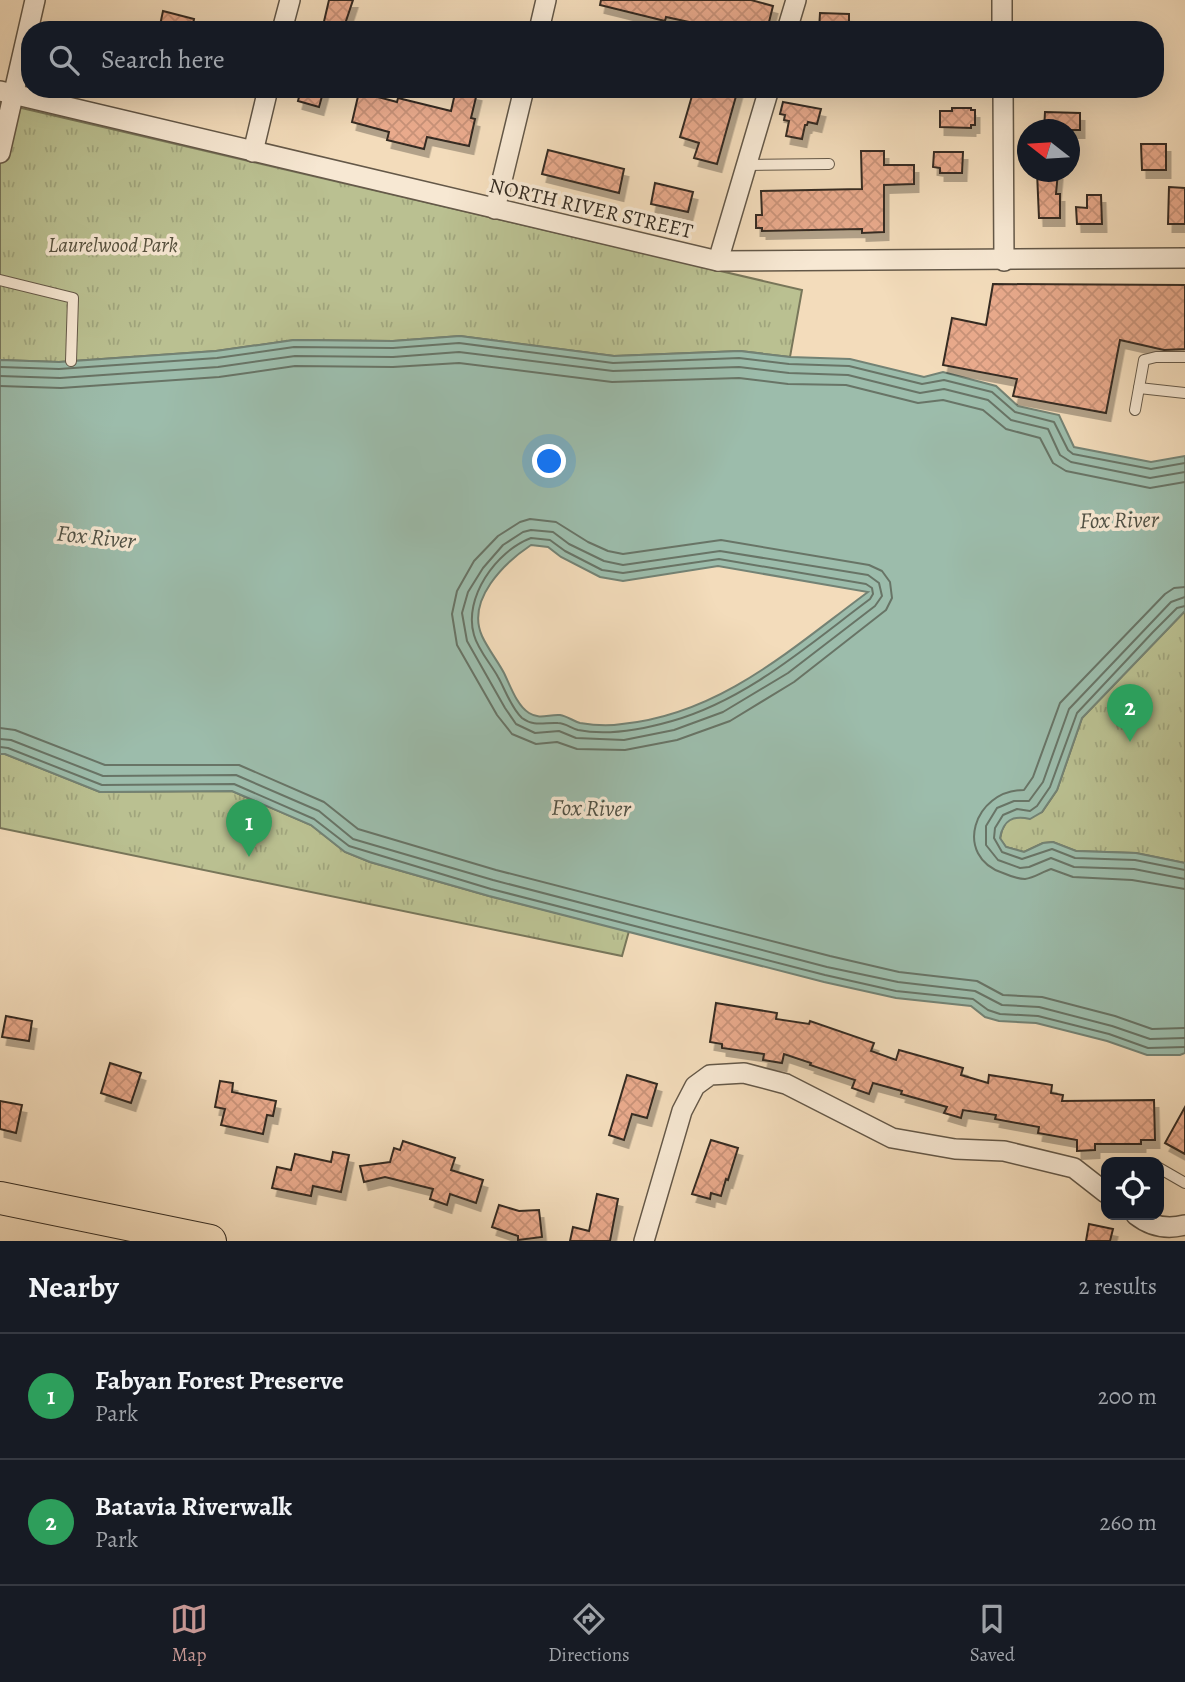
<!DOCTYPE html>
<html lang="en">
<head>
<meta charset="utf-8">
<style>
  body { margin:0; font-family:Alegreya,serif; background:#242831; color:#f1f3f6 }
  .controls { position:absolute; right:21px; bottom:21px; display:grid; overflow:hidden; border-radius:14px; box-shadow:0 7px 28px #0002 }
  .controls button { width:63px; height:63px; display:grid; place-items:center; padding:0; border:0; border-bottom:2px solid #363941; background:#171b24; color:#f1f3f6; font:35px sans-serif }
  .compass { position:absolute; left:1017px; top:119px; width:63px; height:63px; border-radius:50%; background:#171b24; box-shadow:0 7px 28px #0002; rotate:287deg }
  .you { position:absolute; left:550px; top:462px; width:24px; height:24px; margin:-18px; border:5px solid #fff; border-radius:50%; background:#1a73e8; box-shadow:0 0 0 10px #1a73e833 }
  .badge { display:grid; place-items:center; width:46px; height:46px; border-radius:50%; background:#c59692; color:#fff; font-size:23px; font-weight:700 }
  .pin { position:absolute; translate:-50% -58px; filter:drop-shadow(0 2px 4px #0008) }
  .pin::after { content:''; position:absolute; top:37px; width:24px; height:21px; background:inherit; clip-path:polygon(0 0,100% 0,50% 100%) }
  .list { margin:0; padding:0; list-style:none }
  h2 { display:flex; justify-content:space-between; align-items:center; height:91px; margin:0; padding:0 28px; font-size:30px }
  h2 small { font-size:23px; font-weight:400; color:#9ea1a6 }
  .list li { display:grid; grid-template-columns:46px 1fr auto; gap:21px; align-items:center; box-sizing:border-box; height:126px; padding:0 28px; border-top:2px solid #363941 }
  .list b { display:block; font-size:26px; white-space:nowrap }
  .list p { margin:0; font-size:23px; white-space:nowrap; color:#9ea1a6 }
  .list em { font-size:23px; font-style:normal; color:#9ea1a6 }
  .icon { flex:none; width:38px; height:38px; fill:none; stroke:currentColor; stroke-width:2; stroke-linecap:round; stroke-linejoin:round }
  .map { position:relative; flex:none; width:1185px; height:1241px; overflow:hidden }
  .search { position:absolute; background:#171b24; box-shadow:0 7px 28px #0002; left:21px; right:21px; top:21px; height:77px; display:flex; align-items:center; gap:18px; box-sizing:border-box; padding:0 24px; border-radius:28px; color:#9ea1a6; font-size:26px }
  .sheet { height:343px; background:#171b24 }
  nav { display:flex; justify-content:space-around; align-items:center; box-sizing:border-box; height:98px; border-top:2px solid #363941; background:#171b24; font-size:19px; color:#9ea1a6 }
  nav a { display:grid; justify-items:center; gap:4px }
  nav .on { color:#c59692 }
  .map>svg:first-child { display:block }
  .park { fill:url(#park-tufts); stroke:#78765a; stroke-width:2 }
  .water { fill:#9cbcab; stroke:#738274; stroke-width:2; fill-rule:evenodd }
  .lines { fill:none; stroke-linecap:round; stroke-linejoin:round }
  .shore { stroke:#687466; stroke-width:2 }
  .building { fill:url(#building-cross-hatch); stroke:#352c22; stroke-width:2; filter:url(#shadow) }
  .service-casing { stroke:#645848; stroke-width:12 }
  .minor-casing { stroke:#645848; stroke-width:22 }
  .primary-casing { stroke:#352c22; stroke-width:34 }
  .service { stroke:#f7e8d3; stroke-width:10 }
  .minor { stroke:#f7e8d3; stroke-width:19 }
  .primary { stroke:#f3dcbb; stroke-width:32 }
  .labels { text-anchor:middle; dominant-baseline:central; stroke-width:7; stroke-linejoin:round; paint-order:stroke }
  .street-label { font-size:21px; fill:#352c22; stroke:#f7e8d3 }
  .park-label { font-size:21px; font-style:italic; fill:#56513e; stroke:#f7e8d3 }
  .water-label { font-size:23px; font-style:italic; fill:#4f5044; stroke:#f7e8d3 }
</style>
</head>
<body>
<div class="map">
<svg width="1185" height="1241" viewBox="0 0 1185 1241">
  <defs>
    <pattern id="park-tufts" width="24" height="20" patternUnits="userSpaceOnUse" patternTransform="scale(1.75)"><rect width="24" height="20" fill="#bac091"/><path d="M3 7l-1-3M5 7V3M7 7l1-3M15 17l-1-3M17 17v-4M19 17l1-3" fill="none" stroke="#a0a57d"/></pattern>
    <pattern id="building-cross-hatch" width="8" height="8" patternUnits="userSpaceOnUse" patternTransform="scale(1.75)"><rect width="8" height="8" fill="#e9aa8c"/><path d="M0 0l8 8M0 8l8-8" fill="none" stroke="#c89278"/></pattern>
    <filter id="shadow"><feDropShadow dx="4.5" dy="8" stdDeviation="0" flood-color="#0004"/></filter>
  </defs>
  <rect width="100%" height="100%" fill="#f3dcbb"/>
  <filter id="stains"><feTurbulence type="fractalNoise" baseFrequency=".00286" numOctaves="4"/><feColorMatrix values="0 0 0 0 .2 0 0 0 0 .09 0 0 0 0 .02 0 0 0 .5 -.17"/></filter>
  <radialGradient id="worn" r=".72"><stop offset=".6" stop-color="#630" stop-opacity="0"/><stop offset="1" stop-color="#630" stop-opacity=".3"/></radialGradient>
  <!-- park -->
  <g class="park">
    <polygon points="0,103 802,290 790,357 740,351 614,356 460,336 393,341 294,340 216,351 59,362 0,360"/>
    <polygon points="1185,611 1185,863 1136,853 1076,851 1053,842 1043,843 1024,852 1006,847 1000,839 1002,830 1008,819 1042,812 1057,790 1082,718"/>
    <polygon points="0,754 5,754 100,792 232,791 311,825 345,852 370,862 489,896 629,931 622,956 0,828"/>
  </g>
  <!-- water -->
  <path class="water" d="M 460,336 L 614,356 L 740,351 L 790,357 L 850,359 L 924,377 L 943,372 L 996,386 L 1018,406 L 1059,415 L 1074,447 L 1151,462 L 1185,456 L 1185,611 L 1082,718 L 1057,790 L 1042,812 L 1030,819 C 1013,815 1003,820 1000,838 L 1006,847 L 1024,852 L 1043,843 L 1053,842 L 1076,851 L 1136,853 L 1185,863 L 1185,1053 L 1180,1055 L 1147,1055 L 1107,1041 L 1036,1023 L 999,1021 L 985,1017 L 971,1006 L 896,998 L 824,982 L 489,896 L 370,862 L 345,852 L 311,825 L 232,791 L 100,792 L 5,754 L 0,754 L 0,360 L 59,362 L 216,351 L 294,340 L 393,341 ZM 531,545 L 548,547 L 561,557 L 600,577 L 623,581 L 718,566 L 868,592 C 792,648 721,714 622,724 C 610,726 592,725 580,723 C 573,721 567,716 560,715 C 549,714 540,720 529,713 C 517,706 510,685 504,673 C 497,660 488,649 482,636 C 466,600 504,563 531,545 Z"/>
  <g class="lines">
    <!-- shore -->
    <g class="shore">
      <polyline points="0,367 59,369 217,358 294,347 393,348 459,343 613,363 739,358 789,364 849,366 922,384 944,380 992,392 1015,412 1054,422 1068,450 1073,454 1151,469 1185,463"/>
      <polyline points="0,376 60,378 218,367 295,356 393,357 459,352 613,371 739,367 789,373 848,375 920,393 944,389 988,400 1011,420 1048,429 1060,455 1071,462 1150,478 1185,472"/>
      <polyline points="0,386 61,388 219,377 295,366 393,367 459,363 612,382 739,378 788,384 846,385 918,403 943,400 983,410 1006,429 1040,438 1053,463 1066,471 1150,488 1185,482"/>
      <polygon points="530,519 556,522 588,542 608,551 623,554 721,540 869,565 882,571 890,582 892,598 886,610 794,682 730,721 677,740 625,750 577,749 557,742 536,744 512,734 497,715 457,645 452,614 457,591 474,561 498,536 520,522"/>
      <polygon points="531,530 553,532 569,544 604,561 623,565 720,551 868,575 879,583 882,596 875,606 788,673 723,712 674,730 624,740 576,738 559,731 535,733 516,724 505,708 467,641 462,613 468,592 483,568 503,545 523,532"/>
      <path d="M 531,538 L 550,540 L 565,551 L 602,570 L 623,573 L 719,559 L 866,584 L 872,588 L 873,594 L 870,599 C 807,646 748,699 672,721 C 644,729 607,736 578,730 C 571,728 565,723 558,723 C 545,722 534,727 522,718 C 511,708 505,689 498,677 C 491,664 478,650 474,635 C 463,598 496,551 531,538 Z"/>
      <path d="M 1185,587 L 1174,588 L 1165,594 L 1060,703 L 1033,777 L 1024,790 C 973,790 953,857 1003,873 C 1010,876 1017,879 1025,879 C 1034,878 1042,872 1051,869 L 1073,877 L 1132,880 L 1185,889"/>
      <polyline points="1185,597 1171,602 1069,709 1043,782 1029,801 1014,801 997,808 986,826 986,845 998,860 1020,868 1029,867 1051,858 1074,867 1134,869 1185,879"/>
      <polyline points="1185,606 1177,608 1153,632 1077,713 1050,787 1037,806 1030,811 1017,809 1003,815 995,828 994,838 1002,852 1022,859 1052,849 1075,858 1135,860 1185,870"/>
      <polyline points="0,728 15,730 105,765 239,765 324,802 358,829 496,870 830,956 899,972 977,981 1003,995 1042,997 1115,1016 1152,1029 1185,1028"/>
      <polyline points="0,739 11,740 103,776 236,775 319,811 353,839 493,880 827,967 898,982 975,991 1002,1005 1039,1007 1112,1026 1150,1039 1185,1038"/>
      <polyline points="0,747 8,748 102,785 234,784 314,819 349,846 491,889 825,975 896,991 973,999 988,1010 1000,1014 1038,1016 1109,1034 1148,1048 1185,1047"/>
    </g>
  </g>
  <!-- building -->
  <g class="building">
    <polygon points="329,0 353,0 343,30 322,30"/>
    <polygon points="601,0 751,0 773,6 767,30 702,30 703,25 666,17 665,21 600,5"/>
    <polygon points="163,11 194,19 192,30 159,30"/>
    <polygon points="820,13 849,14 849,30 819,30"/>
    <polygon points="301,89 324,89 319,107 298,101"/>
    <polygon points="456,89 477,93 471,118 475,119 469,146 427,137 424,149 387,140 389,132 352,122 359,92 397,102 398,98 451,111"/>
    <polygon points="694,89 738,89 717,164 694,158 699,143 680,137"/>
    <polygon points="783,102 821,109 817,124 808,122 807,125 805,125 802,139 786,136 789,121 784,120 785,115 780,114"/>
    <polygon points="952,108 971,108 971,110 975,110 975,125 971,125 971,128 940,127 940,111 952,111"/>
    <polygon points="1045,112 1080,113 1080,130 1044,130"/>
    <polygon points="1141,144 1166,144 1166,170 1142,170"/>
    <polygon points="548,150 624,169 619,193 542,174"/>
    <polygon points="861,151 884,151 884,165 914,165 914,184 884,185 884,232 862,233 862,229 762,231 762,228 756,228 756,215 762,215 761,191 862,189"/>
    <polygon points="934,152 963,152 962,173 940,173 940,168 933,167"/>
    <polygon points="1037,172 1058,172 1056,194 1060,194 1060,218 1039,218"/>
    <polygon points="655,183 693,192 688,212 651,204"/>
    <polygon points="1169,187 1185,188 1185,224 1168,224"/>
    <polygon points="1087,195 1101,195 1102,224 1077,224 1076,207 1087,208"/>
    <polygon points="993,284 1185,285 1185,349 1164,350 1120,340 1106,413 1013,396 1017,379 943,365 952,318 986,325"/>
    <polygon points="716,1003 777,1013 776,1019 809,1024 810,1021 874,1043 871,1051 896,1060 899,1050 963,1068 961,1075 988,1083 989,1075 1052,1085 1051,1093 1063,1095 1062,1101 1154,1100 1155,1140 1141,1140 1141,1144 1095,1144 1095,1150 1077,1151 1077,1140 1038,1133 1039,1127 995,1119 996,1115 963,1110 961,1118 944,1113 947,1107 901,1094 902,1091 873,1083 869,1094 852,1088 855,1080 810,1065 811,1063 784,1054 782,1063 763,1060 764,1054 722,1048 722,1044 710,1042"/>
    <polygon points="6,1016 32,1021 29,1041 2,1037"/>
    <polygon points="110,1063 141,1073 131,1103 101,1093"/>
    <polygon points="627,1075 657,1084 647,1118 632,1114 624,1140 609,1135"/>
    <polygon points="220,1081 233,1083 232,1092 276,1101 273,1116 267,1115 263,1134 221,1125 225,1109 215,1107"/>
    <polygon points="0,1101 22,1105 16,1133 0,1129"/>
    <polygon points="1185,1107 1185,1154 1165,1143"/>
    <polygon points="711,1140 738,1148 728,1180 726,1179 721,1196 711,1193 710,1199 692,1194"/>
    <polygon points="403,1141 455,1158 451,1170 483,1180 476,1203 450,1194 447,1205 430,1199 433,1189 385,1177 364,1182 360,1166 390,1162 394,1148 400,1150"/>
    <polygon points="333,1152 349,1155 341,1192 313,1186 311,1196 272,1188 277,1167 291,1170 295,1154 331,1162"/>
    <polygon points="597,1194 618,1199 610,1241 570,1241 573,1227 589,1231"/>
    <polygon points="499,1205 519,1211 539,1210 542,1237 518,1240 518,1236 492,1227"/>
    <polygon points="1089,1224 1113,1229 1110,1241 1086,1241"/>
  </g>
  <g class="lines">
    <defs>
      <g id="service">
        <polyline points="746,165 829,164"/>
        <polyline points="0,280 73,298 71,361"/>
        <polyline points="1139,388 1185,393"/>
        <polyline points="1135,410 1144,360 1156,357 1185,357"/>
        <polyline points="1159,1168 1185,1183"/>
      </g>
      <g id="minor">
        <polyline points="1002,0 1002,30"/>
        <polyline points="282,30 290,0"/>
        <polyline points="539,30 546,0"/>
        <polyline points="787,30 796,0"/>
        <polyline points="1003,89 1004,261"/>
        <polyline points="0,91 718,261 1185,258"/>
        <polyline points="253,152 268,89"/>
        <polyline points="0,153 35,0"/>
        <polyline points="495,209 524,89"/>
        <polyline points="718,261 769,89"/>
        <path d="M 1136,1215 C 1150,1226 1166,1230 1185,1225"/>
        <polyline points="644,1241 682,1111 695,1086 710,1075 744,1073 786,1084 892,1138 955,1149 1004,1151 1074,1168 1106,1193"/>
      </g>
      <polyline id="primary" points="0,1198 210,1241"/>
    </defs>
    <!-- service casing -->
    <use href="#service" class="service-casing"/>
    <!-- minor casing -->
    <use href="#minor" class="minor-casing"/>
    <!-- primary casing -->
    <use href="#primary" class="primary-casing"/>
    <!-- service -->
    <use href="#service" class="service"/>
    <!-- minor -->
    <use href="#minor" class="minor"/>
    <!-- primary -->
    <use href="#primary" class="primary"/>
  </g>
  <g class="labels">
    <!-- street labels -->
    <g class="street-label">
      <text transform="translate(591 208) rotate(13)">NORTH RIVER STREET</text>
    </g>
    <!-- park labels -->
    <g class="park-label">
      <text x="113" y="245">Laurelwood Park</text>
    </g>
    <!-- water labels -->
    <g class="water-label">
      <text transform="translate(1119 520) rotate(-1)">Fox River</text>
      <text transform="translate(96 537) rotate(6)">Fox River</text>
      <text transform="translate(591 808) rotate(1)">Fox River</text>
    </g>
  </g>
  <rect width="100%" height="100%" filter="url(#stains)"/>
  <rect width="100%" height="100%" fill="url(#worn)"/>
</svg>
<div class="controls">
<button><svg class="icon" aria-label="locate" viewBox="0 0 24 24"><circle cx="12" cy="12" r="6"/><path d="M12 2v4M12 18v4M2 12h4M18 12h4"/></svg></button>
</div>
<svg class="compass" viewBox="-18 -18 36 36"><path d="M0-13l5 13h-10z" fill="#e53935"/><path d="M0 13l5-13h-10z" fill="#9ea1a6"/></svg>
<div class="you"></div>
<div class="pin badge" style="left:249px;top:857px;background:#2e9e5b">1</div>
<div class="pin badge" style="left:1130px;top:742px;background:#2e9e5b">2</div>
<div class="search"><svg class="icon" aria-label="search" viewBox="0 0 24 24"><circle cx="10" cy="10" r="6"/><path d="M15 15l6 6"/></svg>Search here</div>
</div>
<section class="sheet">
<h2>Nearby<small>2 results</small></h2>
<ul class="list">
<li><span class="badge" style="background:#2e9e5b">1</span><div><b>Fabyan Forest Preserve</b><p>Park</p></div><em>200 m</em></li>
<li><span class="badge" style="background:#2e9e5b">2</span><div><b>Batavia Riverwalk</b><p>Park</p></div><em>260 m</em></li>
</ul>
</section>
<nav>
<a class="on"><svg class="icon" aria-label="map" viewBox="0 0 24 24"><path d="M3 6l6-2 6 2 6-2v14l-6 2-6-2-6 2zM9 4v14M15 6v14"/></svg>Map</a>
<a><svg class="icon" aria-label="directions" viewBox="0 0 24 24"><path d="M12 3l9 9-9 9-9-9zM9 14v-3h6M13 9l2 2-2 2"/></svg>Directions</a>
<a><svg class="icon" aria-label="saved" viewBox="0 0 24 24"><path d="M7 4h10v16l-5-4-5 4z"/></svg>Saved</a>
</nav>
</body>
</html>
